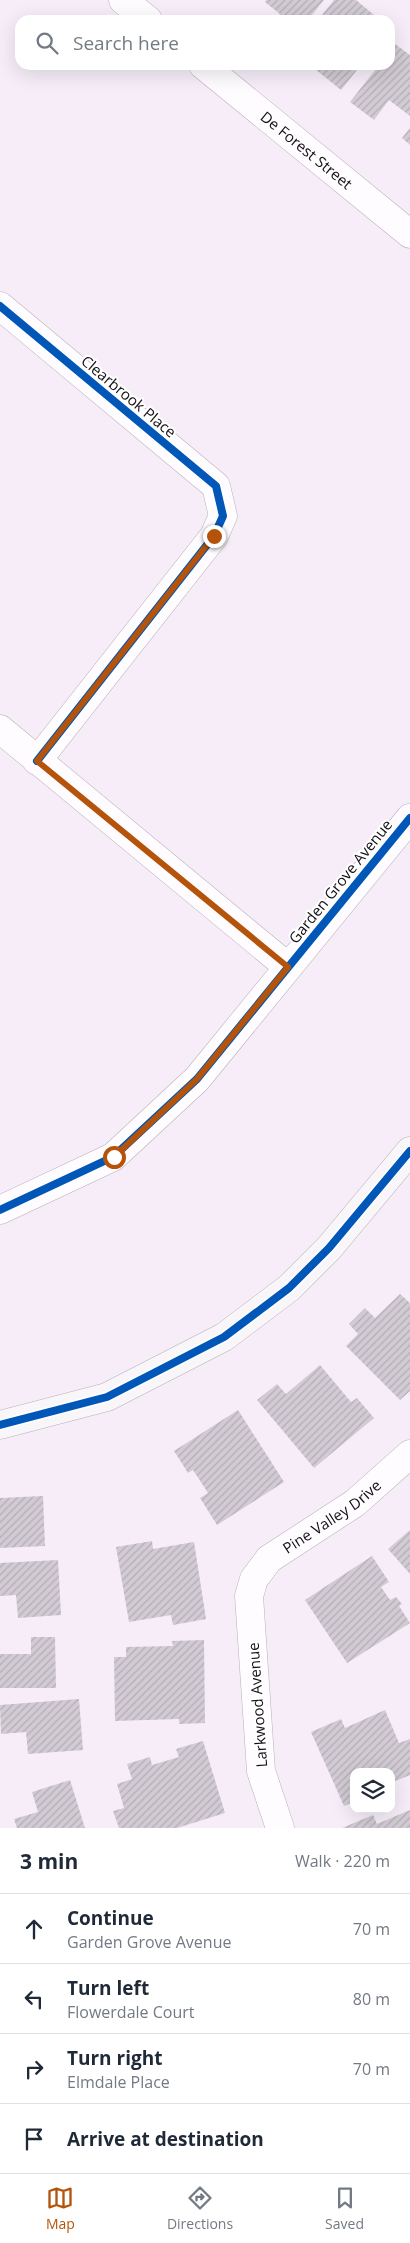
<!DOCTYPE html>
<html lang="en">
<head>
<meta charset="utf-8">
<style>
  body { margin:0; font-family:"Open Sans",sans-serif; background:#f6f6f7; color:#1f2937 }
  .controls { position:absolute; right:15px; bottom:15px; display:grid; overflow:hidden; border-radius:10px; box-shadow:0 5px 20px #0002 }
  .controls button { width:45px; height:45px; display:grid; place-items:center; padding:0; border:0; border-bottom:1px solid #e0e1e3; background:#fff; color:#1f2937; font:25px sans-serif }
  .stop { position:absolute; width:15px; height:15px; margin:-11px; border:4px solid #b45309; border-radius:50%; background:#fff }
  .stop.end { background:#b45309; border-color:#fff; box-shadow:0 1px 5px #0008 }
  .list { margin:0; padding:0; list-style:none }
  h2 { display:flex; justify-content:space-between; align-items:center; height:65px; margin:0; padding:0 20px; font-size:21px }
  h2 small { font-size:16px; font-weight:400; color:#747a83 }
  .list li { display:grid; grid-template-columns:32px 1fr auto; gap:15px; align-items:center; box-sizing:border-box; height:70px; padding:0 20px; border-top:1px solid #e0e1e3 }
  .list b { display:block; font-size:19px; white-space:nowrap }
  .list p { margin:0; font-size:16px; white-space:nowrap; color:#747a83 }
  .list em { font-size:16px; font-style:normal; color:#747a83 }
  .icon { flex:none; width:28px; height:28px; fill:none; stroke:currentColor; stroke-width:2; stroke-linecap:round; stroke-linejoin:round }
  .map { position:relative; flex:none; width:410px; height:1828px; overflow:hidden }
  .search { position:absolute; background:#fff; box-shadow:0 5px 20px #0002; left:15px; right:15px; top:15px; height:55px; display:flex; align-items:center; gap:12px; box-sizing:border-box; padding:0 18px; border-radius:15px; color:#747a83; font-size:19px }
  .sheet { height:345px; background:#fff }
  nav { display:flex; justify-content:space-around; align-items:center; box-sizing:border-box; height:70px; border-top:1px solid #e0e1e3; background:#fff; font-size:14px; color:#747a83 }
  nav a { display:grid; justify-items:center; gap:2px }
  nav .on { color:#b45309 }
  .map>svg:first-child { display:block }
  .building { fill:url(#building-hatch) }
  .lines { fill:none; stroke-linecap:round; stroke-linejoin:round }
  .street-casing { stroke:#b7b0b8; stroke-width:29 }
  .secondary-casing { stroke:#b7b0b8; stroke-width:29 }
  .street { stroke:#fefcfe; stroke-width:28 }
  .secondary { stroke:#f9f6fa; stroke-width:28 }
  .cycleway-casing { stroke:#fff; stroke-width:11 }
  .cycleway { stroke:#0057b8; stroke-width:8 }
  .route { stroke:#b45309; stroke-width:6 }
  .labels { text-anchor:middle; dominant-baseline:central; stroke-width:4; stroke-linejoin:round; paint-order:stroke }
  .street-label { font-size:15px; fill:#151016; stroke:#fff }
</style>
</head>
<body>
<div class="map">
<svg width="410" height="1828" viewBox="0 0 410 1828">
  <defs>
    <pattern id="building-hatch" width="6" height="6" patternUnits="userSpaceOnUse" patternTransform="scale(1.25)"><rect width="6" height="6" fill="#d2cbd4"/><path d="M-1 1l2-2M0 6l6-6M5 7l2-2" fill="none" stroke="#b3adb5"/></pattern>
  </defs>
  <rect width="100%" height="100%" fill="#f6edf8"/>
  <!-- building -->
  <g class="building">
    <polygon points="266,0 324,0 308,20 275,20 280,14 265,2"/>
    <polygon points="334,0 356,0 380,20 318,20"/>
    <polygon points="395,44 410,55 410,116 389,100 374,120 350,102 379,65 390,65 390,50"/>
    <polygon points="310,65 361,65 341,90"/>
    <polygon points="410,128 410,145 402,138"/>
    <polygon points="400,1294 410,1303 410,1391 400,1400 346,1346 358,1334 349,1324 365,1308 375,1318"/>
    <polygon points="320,1365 351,1402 357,1398 374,1418 314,1468 257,1400 277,1384 286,1394"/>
    <polygon points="238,1410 284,1482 217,1525 200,1498 208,1493 193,1470 188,1473 174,1451"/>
    <polygon points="43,1496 45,1546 0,1548 0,1498"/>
    <polygon points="410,1530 410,1574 388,1549"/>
    <polygon points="152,1541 153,1549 194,1542 206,1619 173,1625 171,1615 129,1622 116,1547"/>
    <polygon points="372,1556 389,1582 381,1587 390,1600 396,1597 402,1604 399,1606 410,1623 347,1663 305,1600"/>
    <polygon points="58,1560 61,1615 18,1618 16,1595 0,1596 0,1563"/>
    <polygon points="31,1637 55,1637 56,1688 0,1688 0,1654 31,1654"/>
    <polygon points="204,1640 205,1723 179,1724 179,1719 115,1721 114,1657 126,1657 126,1647 173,1646 172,1641"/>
    <polygon points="79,1699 83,1750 28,1754 26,1732 1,1734 0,1705"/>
    <polygon points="385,1710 399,1743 410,1739 410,1775 391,1783 391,1772 354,1772 354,1802 344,1806 311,1732 341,1719 345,1728"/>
    <polygon points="203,1741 225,1813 177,1828 119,1828 113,1811 124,1808 117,1784 132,1779 127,1764 150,1757 152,1765 179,1757 176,1749"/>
    <polygon points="70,1780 85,1828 17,1828 14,1819 38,1812 32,1792"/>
    <polygon points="410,1810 410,1828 342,1828 373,1815 377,1824"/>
  </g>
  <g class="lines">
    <defs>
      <g id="street">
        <polyline points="123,0 148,20"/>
        <path id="s1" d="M 203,65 L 410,234"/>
        <polyline points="0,306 216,486 223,516 214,536 37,761"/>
        <polyline points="0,729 288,967"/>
        <polyline points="0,1210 113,1157 197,1079 410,818"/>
        <path id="s2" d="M 280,1828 L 261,1771 L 249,1596 L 254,1579 L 269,1559 L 355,1503 L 410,1454"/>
      </g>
      <polyline id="secondary" points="0,1425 107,1397 224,1337 289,1288 329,1248 410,1151"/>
    </defs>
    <!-- street casing -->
    <use href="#street" class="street-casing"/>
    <!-- secondary casing -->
    <use href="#secondary" class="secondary-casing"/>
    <!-- street -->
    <use href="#street" class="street"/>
    <!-- secondary -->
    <use href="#secondary" class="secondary"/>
    <defs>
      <g id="cycleway">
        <polyline points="0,306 216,486 223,516 214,536 37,761"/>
        <polyline points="0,1210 113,1157 197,1079 410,818"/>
        <polyline points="0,1425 107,1397 224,1337 289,1288 329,1248 410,1151"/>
      </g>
    </defs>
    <!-- cycleway casing -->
    <use href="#cycleway" class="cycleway-casing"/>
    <!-- cycleway -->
    <use href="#cycleway" class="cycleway"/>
  </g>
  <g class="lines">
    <!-- route -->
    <polyline class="route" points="114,1157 197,1079 288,967 37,761 214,536"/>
  </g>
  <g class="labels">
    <!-- street labels -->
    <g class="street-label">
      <text stroke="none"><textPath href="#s1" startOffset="134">De Forest Street</textPath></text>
      <text transform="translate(129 396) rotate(40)">Clearbrook Place</text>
      <text transform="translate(340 881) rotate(-51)">Garden Grove Avenue</text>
      <text stroke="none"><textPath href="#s2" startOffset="354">Pine Valley Drive</textPath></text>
      <text transform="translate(257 1705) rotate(-94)">Larkwood Avenue</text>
    </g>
  </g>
</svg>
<div class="controls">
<button><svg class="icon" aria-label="layers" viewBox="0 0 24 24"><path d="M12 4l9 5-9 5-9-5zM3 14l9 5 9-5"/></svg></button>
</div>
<div class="stop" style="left:114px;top:1157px"></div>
<div class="stop end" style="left:214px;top:536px"></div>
<div class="search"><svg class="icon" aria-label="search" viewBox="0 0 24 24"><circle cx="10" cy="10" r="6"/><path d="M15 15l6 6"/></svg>Search here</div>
</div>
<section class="sheet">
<h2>3 min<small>Walk · 220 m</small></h2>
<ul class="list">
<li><svg class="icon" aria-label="ahead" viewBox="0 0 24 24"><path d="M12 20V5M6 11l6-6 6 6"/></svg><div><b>Continue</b><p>Garden Grove Avenue</p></div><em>70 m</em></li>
<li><svg class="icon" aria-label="left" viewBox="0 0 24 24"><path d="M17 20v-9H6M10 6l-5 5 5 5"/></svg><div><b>Turn left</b><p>Flowerdale Court</p></div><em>80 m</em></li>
<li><svg class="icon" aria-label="right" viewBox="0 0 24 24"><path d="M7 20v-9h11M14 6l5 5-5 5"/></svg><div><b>Turn right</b><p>Elmdale Place</p></div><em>70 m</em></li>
<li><svg class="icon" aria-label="arrive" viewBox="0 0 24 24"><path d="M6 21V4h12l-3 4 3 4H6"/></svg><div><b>Arrive at destination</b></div></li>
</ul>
</section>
<nav>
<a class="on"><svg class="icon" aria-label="map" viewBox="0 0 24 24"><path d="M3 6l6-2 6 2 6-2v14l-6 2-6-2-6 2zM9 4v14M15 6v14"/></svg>Map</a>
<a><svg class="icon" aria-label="directions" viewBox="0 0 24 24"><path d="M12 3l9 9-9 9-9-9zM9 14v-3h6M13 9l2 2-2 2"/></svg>Directions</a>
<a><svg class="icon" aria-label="saved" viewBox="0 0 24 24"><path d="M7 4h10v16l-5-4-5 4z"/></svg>Saved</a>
</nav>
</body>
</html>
